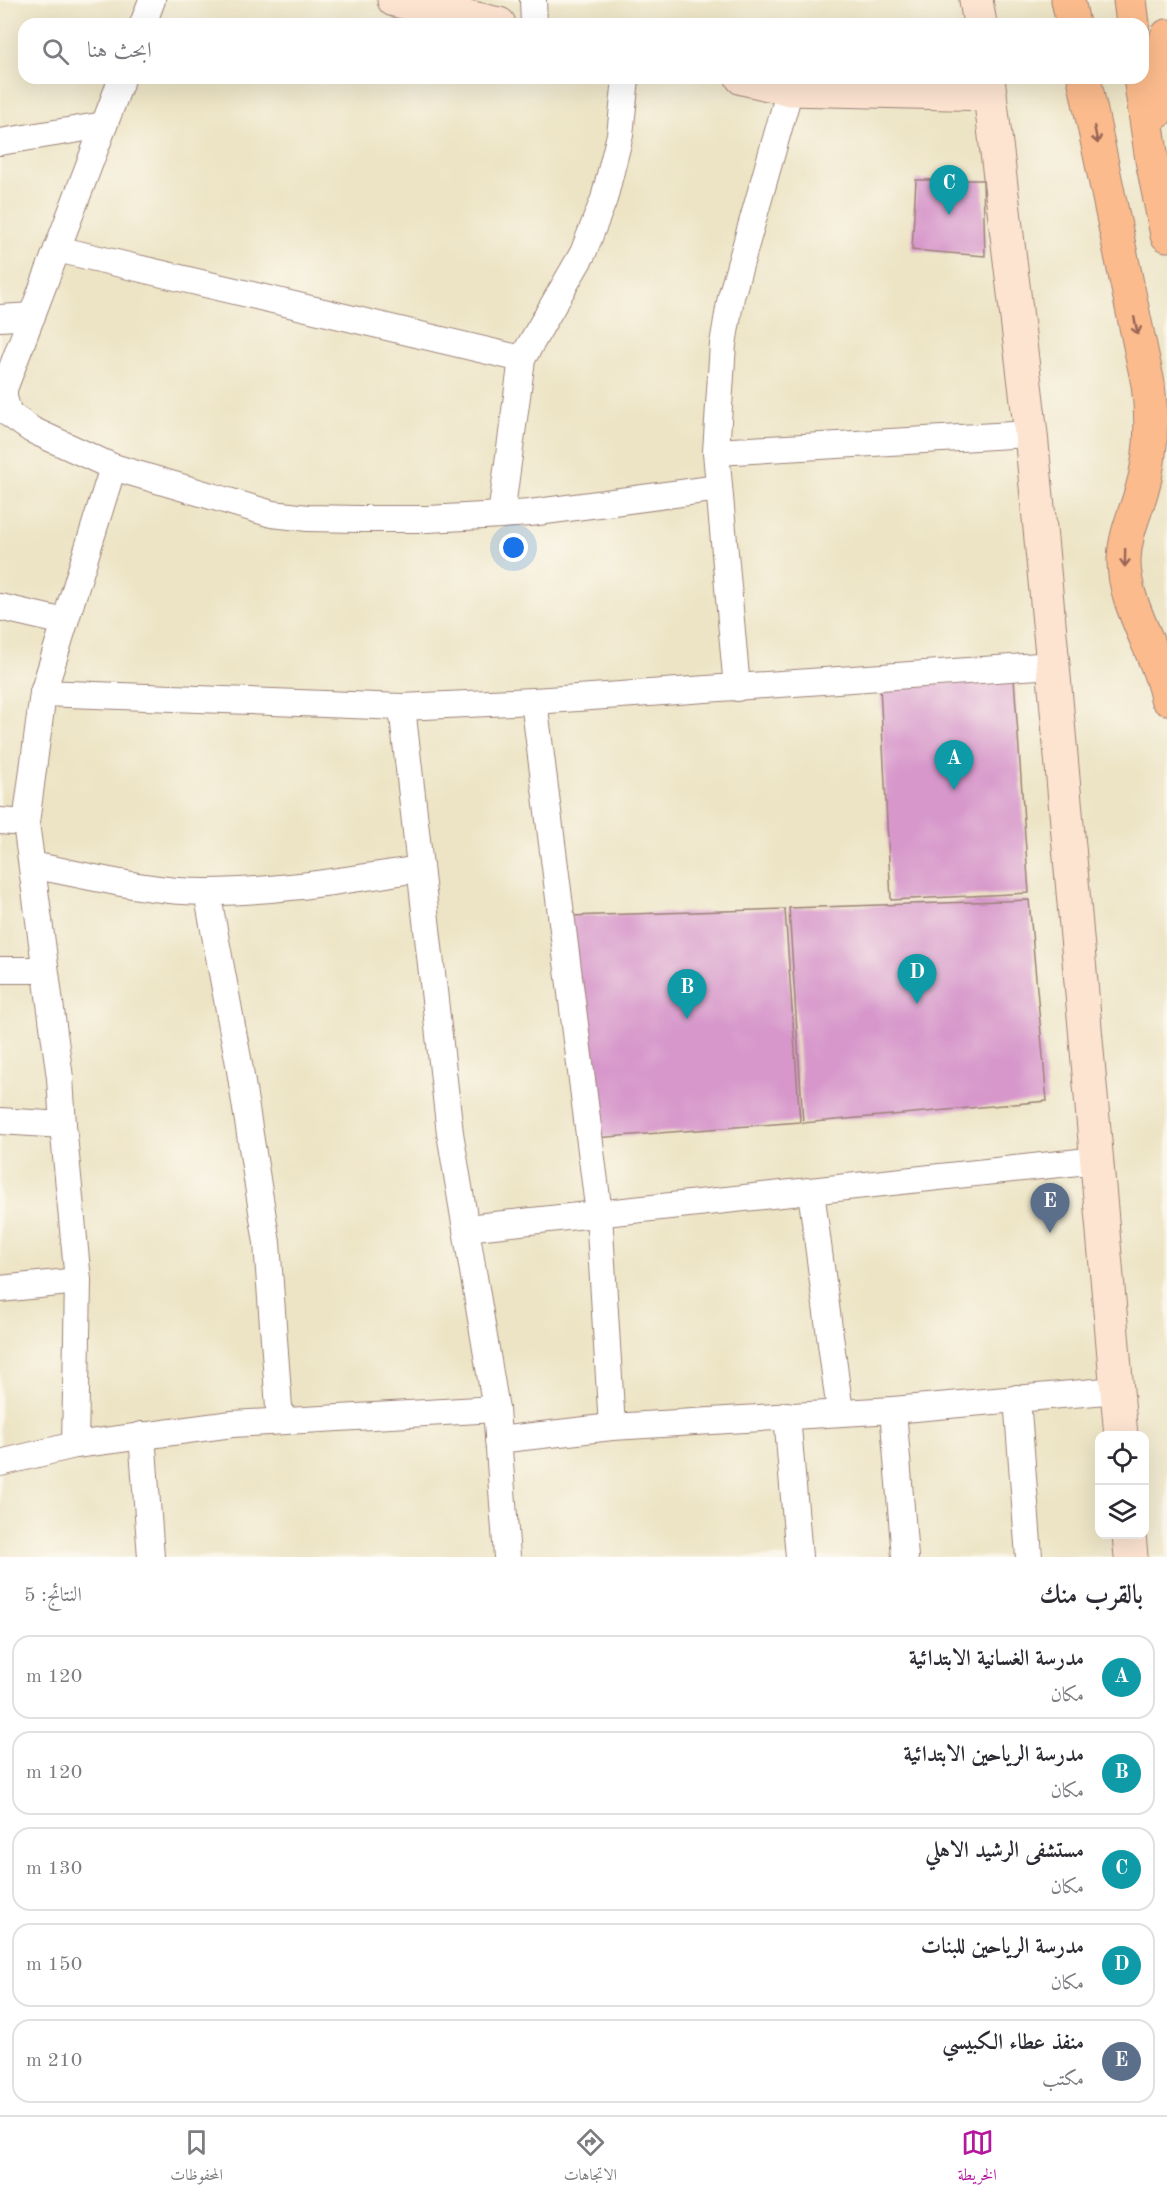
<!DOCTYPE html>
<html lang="ar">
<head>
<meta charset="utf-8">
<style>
  body { margin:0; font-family:"Old Standard TT",Amiri,serif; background:#f2f2f3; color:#2b2b33; direction:rtl }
  .controls { position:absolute; right:18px; bottom:18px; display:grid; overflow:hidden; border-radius:12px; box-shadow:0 6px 24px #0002 }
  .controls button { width:54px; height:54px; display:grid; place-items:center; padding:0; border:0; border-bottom:2px solid #e1e1e2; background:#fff; color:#2b2b33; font:30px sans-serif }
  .you { position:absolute; left:514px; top:548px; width:21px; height:21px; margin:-15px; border:4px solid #fff; border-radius:50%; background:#1a73e8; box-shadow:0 0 0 9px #1a73e833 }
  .badge { display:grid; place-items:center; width:39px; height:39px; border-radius:50%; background:#b5179e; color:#fff; font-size:20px; font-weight:700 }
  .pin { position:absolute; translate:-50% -50px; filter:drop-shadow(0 2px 3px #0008) }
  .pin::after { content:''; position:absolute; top:32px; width:21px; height:18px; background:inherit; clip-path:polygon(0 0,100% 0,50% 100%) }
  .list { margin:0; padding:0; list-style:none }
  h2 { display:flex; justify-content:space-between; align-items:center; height:78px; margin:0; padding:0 24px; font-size:26px }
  h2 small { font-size:20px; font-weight:400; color:#7c7c81 }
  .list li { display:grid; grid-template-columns:39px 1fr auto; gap:18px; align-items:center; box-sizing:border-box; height:84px; margin:0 12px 12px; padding:0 12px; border:2px solid #e1e1e2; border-radius:18px }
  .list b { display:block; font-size:22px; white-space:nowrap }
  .list p { margin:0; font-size:20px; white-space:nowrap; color:#7c7c81 }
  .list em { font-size:20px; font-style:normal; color:#7c7c81 }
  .icon { flex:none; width:33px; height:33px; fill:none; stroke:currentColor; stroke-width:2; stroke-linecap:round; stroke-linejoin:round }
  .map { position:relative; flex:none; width:1167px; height:1557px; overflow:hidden; direction:ltr }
  .search { position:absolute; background:#fff; box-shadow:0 6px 24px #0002; left:18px; right:18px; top:18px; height:66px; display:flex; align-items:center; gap:15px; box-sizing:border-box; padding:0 21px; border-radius:18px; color:#7c7c81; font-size:22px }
  .sheet { height:558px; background:#fff }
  nav { display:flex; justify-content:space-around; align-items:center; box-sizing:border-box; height:84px; border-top:2px solid #e1e1e2; background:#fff; font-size:16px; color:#7c7c81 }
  nav a { display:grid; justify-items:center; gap:3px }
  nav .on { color:#b5179e }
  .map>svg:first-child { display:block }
  .building { fill:#d797cb }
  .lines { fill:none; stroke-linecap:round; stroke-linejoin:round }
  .street-casing { stroke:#9c8278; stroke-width:28 }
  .secondary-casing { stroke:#9c8278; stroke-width:35 }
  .highway-casing { stroke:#9c8278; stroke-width:35 }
  .street { stroke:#fff; stroke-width:26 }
  .secondary { stroke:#fde4d1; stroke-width:33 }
  .highway { stroke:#fbbb8c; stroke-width:33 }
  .oneway { stroke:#9a6557 }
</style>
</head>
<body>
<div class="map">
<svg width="1167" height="1557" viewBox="0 0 1167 1557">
  <rect width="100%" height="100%" fill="#fbf7ec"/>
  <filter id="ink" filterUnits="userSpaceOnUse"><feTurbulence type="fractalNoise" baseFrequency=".0167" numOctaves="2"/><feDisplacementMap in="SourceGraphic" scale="12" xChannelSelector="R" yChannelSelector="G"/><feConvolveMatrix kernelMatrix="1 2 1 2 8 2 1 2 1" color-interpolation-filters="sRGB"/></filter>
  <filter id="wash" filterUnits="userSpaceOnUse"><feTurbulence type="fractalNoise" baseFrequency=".008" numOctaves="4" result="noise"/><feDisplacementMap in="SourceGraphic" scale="24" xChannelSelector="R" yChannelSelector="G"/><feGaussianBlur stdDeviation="1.35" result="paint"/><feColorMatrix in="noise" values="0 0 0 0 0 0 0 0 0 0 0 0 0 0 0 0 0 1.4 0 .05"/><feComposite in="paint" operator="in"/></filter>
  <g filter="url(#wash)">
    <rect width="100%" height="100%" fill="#ede4c5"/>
    <g id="blocks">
      <!-- building -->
      <g class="building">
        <polygon points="916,180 983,180 985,256 912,250"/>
        <polygon points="1014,678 1029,893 891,900 880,687"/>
        <polygon points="1029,900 1047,1101 803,1123 789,908"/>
        <polygon points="785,909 800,1122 595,1138 569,916"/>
      </g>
    </g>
  </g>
  <g filter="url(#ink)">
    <use href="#blocks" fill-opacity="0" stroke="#9c8278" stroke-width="1.5"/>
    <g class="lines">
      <defs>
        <g id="street">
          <polyline points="533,0 534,24"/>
          <polyline points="143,24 152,0"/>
          <polyline points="122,78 4,389 4,398 9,414 32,430 113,467 272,514 308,518 359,519 428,519 501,515 530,513 719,488"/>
          <polyline points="0,142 104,125"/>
          <polyline points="57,249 522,359"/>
          <polyline points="0,318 32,316"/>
          <polyline points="716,452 1031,434"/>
          <polyline points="501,515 522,359 583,253 604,199 620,135 626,78"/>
          <polyline points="0,607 65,622"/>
          <polyline points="737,688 716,452 723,344 731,297 790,89"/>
          <polyline points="43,693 402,707 534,701 1053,665"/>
          <polyline points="534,701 599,1214 612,1427"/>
          <polyline points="402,707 450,1133 496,1409 507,1557"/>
          <polyline points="0,821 26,823"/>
          <path d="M 32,865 C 89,876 148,892 207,892 C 279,892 350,879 420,869"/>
          <polyline points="207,892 239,1064 267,1243 280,1421"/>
          <polyline points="0,970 45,970"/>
          <polyline points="0,1121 63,1125"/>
          <polyline points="811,1191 840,1412"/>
          <polyline points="466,1228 1097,1160"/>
          <polyline points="0,1289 78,1281"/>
          <polyline points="1017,1398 1029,1557"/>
          <polyline points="893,1410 905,1557"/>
          <polyline points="787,1415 799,1557"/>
          <polyline points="142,1435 151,1557"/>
          <polyline points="498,1440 612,1427 893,1410 1117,1390"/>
          <polyline points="75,1445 78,1281 63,1125 60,1078 26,823 43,693 113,467"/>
          <polyline points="0,1463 75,1445 232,1424 496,1409"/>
        </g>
        <g id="secondary">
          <polyline points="394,0 499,24"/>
          <polyline points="976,0 980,24"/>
          <polyline points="742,78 790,89 990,94"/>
          <polyline points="988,78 1031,434 1053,665 1121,1436"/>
          <polyline points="1129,1534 1131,1557"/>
        </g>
        <g id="highway">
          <polyline points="1068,0 1073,24"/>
          <polyline points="1130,0 1133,24"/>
          <path d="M 1084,78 L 1148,384 C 1153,421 1152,457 1141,493 C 1134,516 1125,535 1124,559 C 1123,606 1158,651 1167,698"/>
          <polyline points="1140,78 1152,160 1167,235"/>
          <polyline points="1156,113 1162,60 1167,36"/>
        </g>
      </defs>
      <!-- street casing -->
      <use href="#street" class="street-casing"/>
      <!-- secondary casing -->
      <use href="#secondary" class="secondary-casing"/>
      <!-- highway casing -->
      <use href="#highway" class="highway-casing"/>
      <!-- street -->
      <use href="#street" class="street"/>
      <!-- secondary -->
      <use href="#secondary" class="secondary"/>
      <!-- highway -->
      <use href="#highway" class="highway"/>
    </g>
    <!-- one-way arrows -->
    <defs><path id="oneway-shaft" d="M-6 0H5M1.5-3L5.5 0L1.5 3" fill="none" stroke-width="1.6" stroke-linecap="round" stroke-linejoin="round" transform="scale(1.5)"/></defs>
    <g class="oneway">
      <use href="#oneway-shaft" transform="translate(1096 135) rotate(78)"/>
      <use href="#oneway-shaft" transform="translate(1136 326) rotate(78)"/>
      <use href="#oneway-shaft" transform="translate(1125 558) rotate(91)"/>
    </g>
  </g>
</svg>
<div class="controls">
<button><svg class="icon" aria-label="locate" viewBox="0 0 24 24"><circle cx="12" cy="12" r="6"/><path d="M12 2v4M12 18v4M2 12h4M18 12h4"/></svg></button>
<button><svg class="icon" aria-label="layers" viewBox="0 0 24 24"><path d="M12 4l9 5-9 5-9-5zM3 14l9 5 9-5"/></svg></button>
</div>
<div class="you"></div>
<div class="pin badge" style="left:954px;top:790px;background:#0f9aa8">A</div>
<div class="pin badge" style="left:687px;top:1019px;background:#0f9aa8">B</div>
<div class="pin badge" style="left:949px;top:215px;background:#0f9aa8">C</div>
<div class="pin badge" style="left:917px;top:1004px;background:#0f9aa8">D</div>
<div class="pin badge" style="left:1050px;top:1233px;background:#5c6f8a">E</div>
<div class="search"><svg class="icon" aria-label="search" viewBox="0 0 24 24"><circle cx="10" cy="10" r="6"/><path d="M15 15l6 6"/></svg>ابحث هنا</div>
</div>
<section class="sheet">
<h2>بالقرب منك<small>النتائج: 5</small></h2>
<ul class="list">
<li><span class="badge" style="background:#0f9aa8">A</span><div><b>مدرسة الغسانية الابتدائية</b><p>مكان</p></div><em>120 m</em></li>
<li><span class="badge" style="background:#0f9aa8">B</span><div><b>مدرسة الرياحين الابتدائية</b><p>مكان</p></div><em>120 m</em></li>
<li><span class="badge" style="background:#0f9aa8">C</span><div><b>مستشفى الرشيد الاهلي</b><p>مكان</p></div><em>130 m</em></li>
<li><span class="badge" style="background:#0f9aa8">D</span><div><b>مدرسة الرياحين للبنات</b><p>مكان</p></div><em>150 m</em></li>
<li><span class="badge" style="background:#5c6f8a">E</span><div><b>منفذ عطاء الكبيسي</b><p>مكتب</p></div><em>210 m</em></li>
</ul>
</section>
<nav>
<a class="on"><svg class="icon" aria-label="map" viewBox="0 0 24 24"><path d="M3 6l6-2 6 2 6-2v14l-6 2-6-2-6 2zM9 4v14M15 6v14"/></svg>الخريطة</a>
<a><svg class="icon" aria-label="directions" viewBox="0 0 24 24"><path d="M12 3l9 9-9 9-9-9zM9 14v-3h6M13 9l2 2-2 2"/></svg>الاتجاهات</a>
<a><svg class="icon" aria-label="saved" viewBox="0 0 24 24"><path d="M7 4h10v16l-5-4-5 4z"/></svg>المحفوظات</a>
</nav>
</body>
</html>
